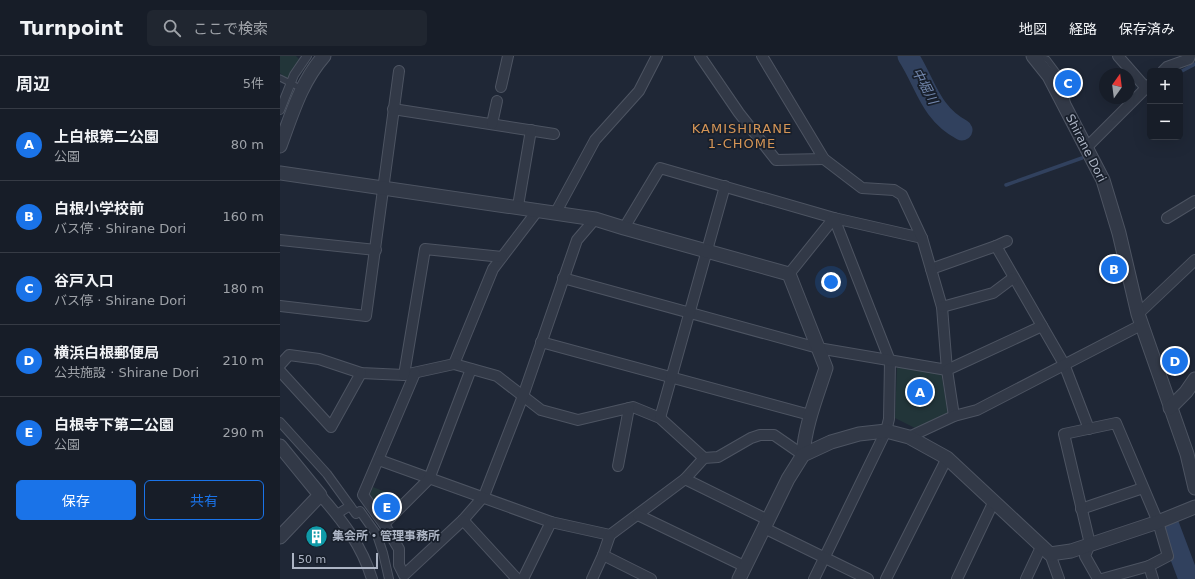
<!DOCTYPE html>
<html lang="ja">
<head>
<meta charset="utf-8">
<style>
  body { margin:0; font-family:"DejaVu Sans","Noto Sans JP",sans-serif; background:#202630; color:#f1f3f6 }
  .controls { position:absolute; right:12px; top:12px; display:grid; overflow:hidden; border-radius:6px; box-shadow:0 4px 16px #0002 }
  .controls button { width:36px; height:36px; display:grid; place-items:center; padding:0; border:0; border-bottom:1px solid #363b45; background:#171d28; color:#f1f3f6; font:20px sans-serif }
  .compass { position:absolute; left:819px; top:12px; width:36px; height:36px; border-radius:50%; background:#171d28; box-shadow:0 4px 16px #0002; rotate:14deg }
  .scale { position:absolute; left:12px; bottom:10px; width:86px; box-sizing:border-box; padding-left:4px; border:2px solid #acb4c4; border-top:0; font-size:11px; line-height:14px; white-space:nowrap; color:#acb4c4; -webkit-text-stroke:3px #181f2b; paint-order:stroke }
  .you { position:absolute; left:551px; top:226px; width:14px; height:14px; margin:-10px; border:3px solid #fff; border-radius:50%; background:#1a73e8; box-shadow:0 0 0 6px #1a73e833 }
  .badge { display:grid; place-items:center; width:26px; height:26px; border-radius:50%; background:#1a73e8; color:#fff; font-size:13px; font-weight:700 }
  .pin { position:absolute; translate:-50% -50%; border:2px solid #fff; box-shadow:0 1px 4px #0006 }
  .list { margin:0; padding:0; list-style:none }
  h2 { display:flex; justify-content:space-between; align-items:center; height:52px; margin:0; padding:0 16px; font-size:17px }
  h2 small { font-size:13px; font-weight:400; color:#9ea2a8 }
  .list li { display:grid; grid-template-columns:26px 1fr auto; gap:12px; align-items:center; box-sizing:border-box; height:72px; padding:0 16px; border-top:1px solid #363b45 }
  .list b { display:block; font-size:15px; white-space:nowrap }
  .list p { margin:0; font-size:13px; white-space:nowrap; color:#9ea2a8 }
  .list em { font-size:13px; font-style:normal; color:#9ea2a8 }
  .actions { display:flex; gap:8px; padding:12px 16px }
  .actions a { flex:1; padding:9px 0; border:1px solid #1a73e8; border-radius:6px; text-align:center; font-size:14px; color:#1a73e8 }
  .actions .main { background:#1a73e8; color:#fff }
  .icon { flex:none; width:22px; height:22px; fill:none; stroke:currentColor; stroke-width:2; stroke-linecap:round; stroke-linejoin:round }
  .map { position:relative; flex:none; width:915px; height:523px; overflow:hidden }
  header { display:flex; align-items:center; gap:24px; box-sizing:border-box; height:56px; padding:0 20px; background:#171d28; border-bottom:1px solid #363b45 }
  header strong { font-size:19px }
  nav { display:flex; gap:22px; margin-inline-start:auto; font-size:14px }
  .search { width:280px; height:36px; background:#202630; display:flex; align-items:center; gap:10px; box-sizing:border-box; padding:0 14px; border-radius:6px; color:#9ea2a8; font-size:15px }
  main { display:flex }
  aside { flex:1; background:#171d28 }
  .map>svg:first-child { display:block }
  .green { fill:#223539 }
  .lines { fill:none; stroke-linecap:round; stroke-linejoin:round }
  .stream { stroke:#31415e; stroke-width:3.5 }
  .river { stroke:#31415e; stroke-width:21 }
  .service-casing { stroke:#4d5462; stroke-width:7 }
  .pedestrian-casing { stroke:#4d5462; stroke-width:10 }
  .minor-casing { stroke:#4d5462; stroke-width:12 }
  .tertiary-casing { stroke:#4d5462; stroke-width:15 }
  .service { stroke:#323947; stroke-width:5 }
  .pedestrian { stroke:#323947; stroke-width:8 }
  .minor { stroke:#323947; stroke-width:10 }
  .tertiary { stroke:#323947; stroke-width:13 }
  .labels { text-anchor:middle; dominant-baseline:central; stroke-width:3.5; stroke-linejoin:round; paint-order:stroke }
  .street-label { font-size:12px; fill:#acb4c4; stroke:#181f2b }
  .poi-label { font-size:12px; font-weight:bold; fill:#acb4c4; stroke:#181f2b; text-anchor:start }
  .water-label { font-size:13px; font-style:italic; fill:#7388ae; stroke:#181f2b }
  .neighbourhood-label { font-size:13px; letter-spacing:1px; fill:#d59556; stroke:#181f2b }
</style>
</head>
<body>
<header>
<strong>Turnpoint</strong>
<div class="search"><svg class="icon" aria-label="search" viewBox="0 0 24 24"><circle cx="10" cy="10" r="6"/><path d="M15 15l6 6"/></svg>ここで検索</div>
<nav><a>地図</a><a>経路</a><a>保存済み</a></nav>
</header>
<main>
<aside>
<h2>周辺<small>5件</small></h2>
<ul class="list">
<li><span class="badge">A</span><div><b>上白根第二公園</b><p>公園</p></div><em>80 m</em></li>
<li><span class="badge">B</span><div><b>白根小学校前</b><p>バス停 · Shirane Dori</p></div><em>160 m</em></li>
<li><span class="badge">C</span><div><b>谷戸入口</b><p>バス停 · Shirane Dori</p></div><em>180 m</em></li>
<li><span class="badge">D</span><div><b>横浜白根郵便局</b><p>公共施設 · Shirane Dori</p></div><em>210 m</em></li>
<li><span class="badge">E</span><div><b>白根寺下第二公園</b><p>公園</p></div><em>290 m</em></li>
</ul>
<div class="actions"><a class="main">保存</a><a>共有</a></div>
</aside>
<div class="map">
<svg width="915" height="523" viewBox="0 0 915 523">
  <rect width="100%" height="100%" fill="#1f2736"/>
  <!-- green -->
  <g class="green">
    <polygon points="0,0 16,0 20,4 8,24 0,17"/>
    <polygon points="617,311 661,316 668,357 635,372 615,362"/>
    <polygon points="93,431 123,443 106,460 89,440"/>
  </g>
  <g class="lines">
    <!-- stream -->
    <g class="stream">
      <polyline points="900,16 915,8"/>
      <polyline points="726,129 802,102"/>
    </g>
    <!-- river -->
    <g class="river">
      <path d="M 628,0 C 646,28 650,57 682,74"/>
      <polyline points="889,470 909,523"/>
    </g>
    <defs>
      <g id="service">
        <polyline points="758,0 767,3 785,27 787,46"/>
        <polyline points="0,22 22,33"/>
      </g>
      <g id="pedestrian">
        <polyline points="0,54 14,19 27,0"/>
        <polyline points="0,366 47,418 76,458 80,455 97,479 103,497 109,523"/>
        <polyline points="57,458 70,450"/>
      </g>
      <g id="minor">
        <polyline points="420,0 459,57 496,104 544,103"/>
        <polyline points="838,0 866,32"/>
        <polyline points="883,15 887,11 909,3 910,0"/>
        <polyline points="221,31 228,0"/>
        <polyline points="113,53 274,78"/>
        <polyline points="212,68 217,45"/>
        <polyline points="807,91 870,28"/>
        <polyline points="238,150 251,74"/>
        <polyline points="276,156 315,84 359,35 377,0"/>
        <polyline points="887,162 915,145"/>
        <polyline points="344,172 380,112 554,162 642,182"/>
        <polyline points="0,184 96,194"/>
        <polyline points="716,190 727,185"/>
        <polyline points="651,213 716,190 784,308 809,373"/>
        <polyline points="509,218 554,162 610,305 609,363 606,375 534,523"/>
        <polyline points="283,222 538,292 667,314 662,251 642,182 622,139 614,134 582,132 544,103 482,0"/>
        <polyline points="0,250 86,260 119,15"/>
        <polyline points="662,251 713,237 733,222"/>
        <polyline points="858,258 915,204"/>
        <polyline points="261,286 530,359"/>
        <polyline points="174,308 213,213 258,154"/>
        <polyline points="0,309 9,299 39,303 81,317 124,319 174,308 217,320 261,354 298,364 353,351 380,362 424,402"/>
        <polyline points="0,315 51,371 81,317"/>
        <polyline points="135,317 83,439 104,468 119,493 119,509 124,519 183,464 204,440 243,340 297,184 315,163"/>
        <polyline points="124,319 145,193 222,201"/>
        <polyline points="674,360 667,314 762,270"/>
        <polyline points="380,362 445,130"/>
        <polyline points="629,381 674,360 697,354 861,269"/>
        <polyline points="99,404 271,466 330,479 405,423 424,402 438,401 471,382 480,379 494,379 523,399"/>
        <polyline points="338,410 349,352"/>
        <polyline points="405,423 488,464"/>
        <path d="M 40,439 C 63,465 82,490 92,523"/>
        <polyline points="801,453 863,432"/>
        <polyline points="358,459 466,511"/>
        <polyline points="183,464 237,523"/>
        <polyline points="104,468 149,423 191,313"/>
        <polyline points="484,472 588,523"/>
        <polyline points="770,498 779,523"/>
        <polyline points="323,499 371,523"/>
        <polyline points="243,523 271,466"/>
        <polyline points="312,523 323,499 330,479"/>
        <polyline points="606,523 667,402"/>
        <polyline points="677,523 714,445"/>
        <polyline points="746,523 762,489"/>
        <polyline points="818,523 805,500 810,488 784,378 836,367 878,466 888,500 869,510 873,523"/>
        <polyline points="822,523 869,510"/>
      </g>
      <g id="tertiary">
        <polyline points="753,0 769,20 823,124 839,177 858,258 907,398 915,432"/>
        <path d="M 0,90 C 12,58 21,26 44,0"/>
        <path d="M 0,117 L 315,163 L 344,172 L 509,218 L 546,312 C 537,340 525,369 523,399"/>
        <polyline points="890,352 906,336 915,323"/>
        <polyline points="0,390 40,439 0,481"/>
        <polyline points="459,523 508,423 523,399 551,386 579,378 606,375 629,381 667,402 770,498 791,495 878,466 915,451"/>
      </g>
    </defs>
    <!-- service casing -->
    <use href="#service" class="service-casing"/>
    <!-- pedestrian casing -->
    <use href="#pedestrian" class="pedestrian-casing"/>
    <!-- minor casing -->
    <use href="#minor" class="minor-casing"/>
    <!-- tertiary casing -->
    <use href="#tertiary" class="tertiary-casing"/>
    <!-- service -->
    <use href="#service" class="service"/>
    <!-- pedestrian -->
    <use href="#pedestrian" class="pedestrian"/>
    <!-- minor -->
    <use href="#minor" class="minor"/>
    <!-- tertiary -->
    <use href="#tertiary" class="tertiary"/>
  </g>
  <!-- icons -->
  <defs>
    <symbol id="building-disc" viewBox="-11 -11 22 22"><circle r="9.5" fill="#0f9aa8" stroke="#181f2b"/><path d="M-4-6H4V6H1V3H-1V6H-4ZM-2.5-4.3h1.7v1.8h-1.7ZM.8-4.3h1.7v1.8H.8ZM-2.5-1h1.7V.8h-1.7ZM.8-1h1.7V.8H.8Z" fill="#fff"/></symbol>
  </defs>
  <g fill-rule="evenodd">
    <use href="#building-disc" x="24" y="468" width="25" height="25"/>
  </g>
  <g class="labels">
    <!-- street labels -->
    <g class="street-label">
      <text transform="translate(806 92) rotate(63)">Shirane Dori</text>
    </g>
    <!-- poi labels -->
    <g class="poi-label">
      <text x="52" y="480">集会所・管理事務所</text>
    </g>
    <!-- water labels -->
    <g class="water-label">
      <text transform="translate(645 30) rotate(62)">中堀川</text>
    </g>
    <!-- neighbourhood labels -->
    <g class="neighbourhood-label">
      <text x="462" y="72">KAMISHIRANE<tspan x="462" dy="15">1-CHOME</tspan></text>
    </g>
  </g>
</svg>
<div class="controls">
<button>+</button>
<button>−</button>
</div>
<svg class="compass" viewBox="-18 -18 36 36"><path d="M0-13l5 13h-10z" fill="#e53935"/><path d="M0 13l5-13h-10z" fill="#9ea2a8"/></svg>
<div class="scale">50 m</div>
<div class="you"></div>
<div class="pin badge" style="left:640px;top:336px">A</div>
<div class="pin badge" style="left:834px;top:213px">B</div>
<div class="pin badge" style="left:788px;top:27px">C</div>
<div class="pin badge" style="left:895px;top:305px">D</div>
<div class="pin badge" style="left:107px;top:451px">E</div>
</div>
</main>
</body>
</html>
